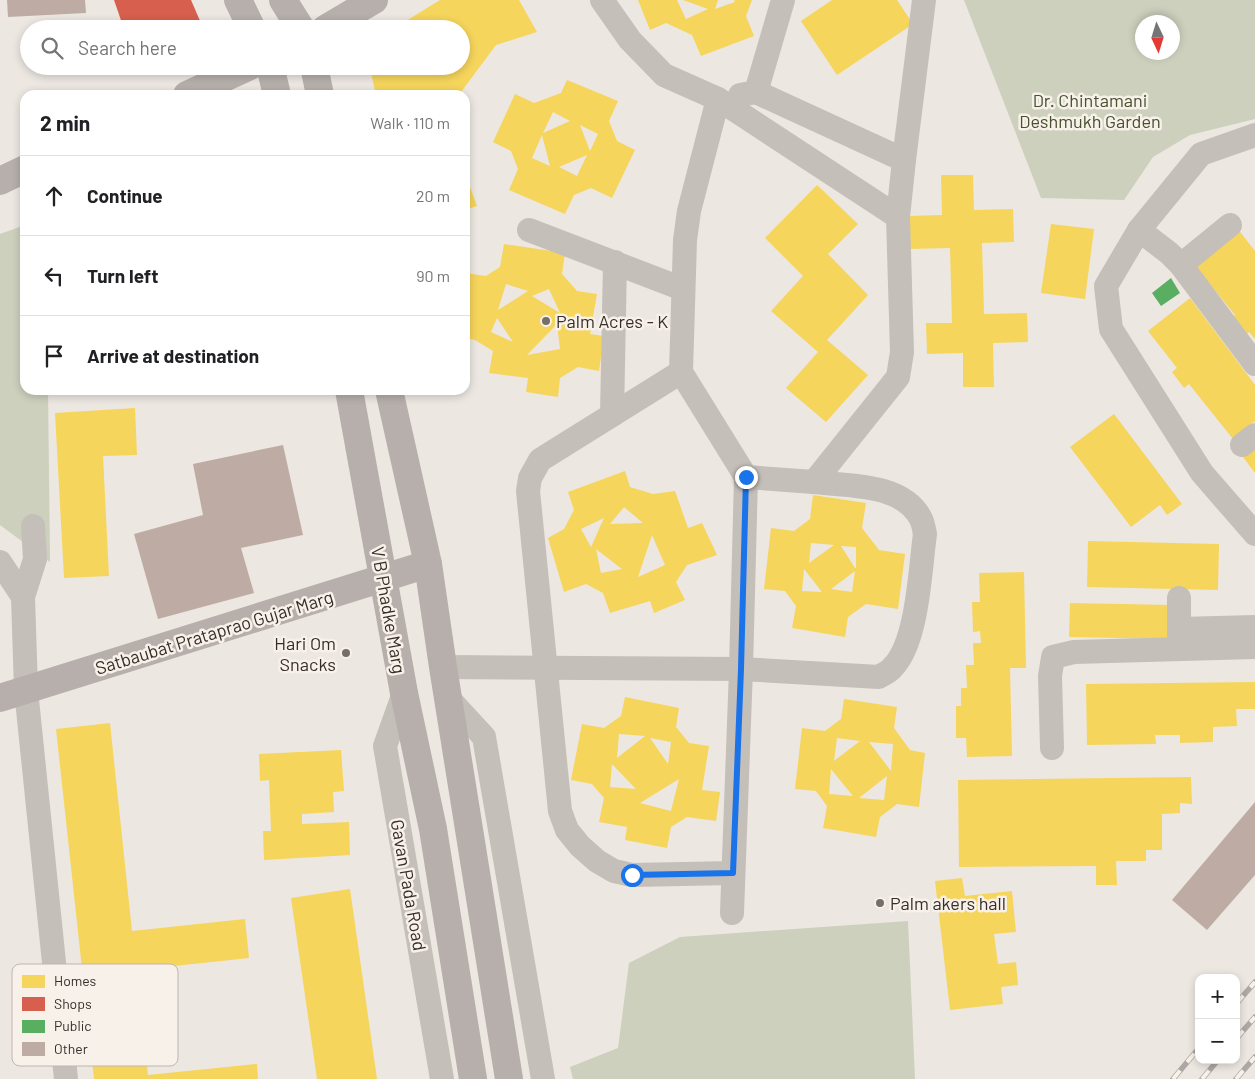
<!DOCTYPE html>
<html lang="en">
<head>
<meta charset="utf-8">
<style>
  body { margin:0; font-family:Barlow,sans-serif; background:#f2f2f2; color:#202124 }
  .controls { position:absolute; right:15px; bottom:15px; display:grid; overflow:hidden; border-radius:10px; box-shadow:0 2px 8px #0003 }
  .controls button { width:45px; height:45px; display:grid; place-items:center; padding:0; border:0; border-bottom:1px solid #e0e0e0; background:#fff; color:#202124; font:25px sans-serif }
  .compass { position:absolute; left:1135px; top:15px; width:45px; height:45px; border-radius:50%; background:#fff; box-shadow:0 2px 8px #0003; rotate:176deg }
  .stop { position:absolute; width:15px; height:15px; margin:-11px; border:4px solid #1a73e8; border-radius:50%; background:#fff }
  .stop.end { background:#1a73e8; border-color:#fff; box-shadow:0 1px 5px #0008 }
  .list { margin:0; padding:0; list-style:none }
  h2 { display:flex; justify-content:space-between; align-items:center; height:65px; margin:0; padding:0 20px; font-size:21px }
  h2 small { font-size:16px; font-weight:400; color:#757577 }
  .list li { display:grid; grid-template-columns:32px 1fr auto; gap:15px; align-items:center; box-sizing:border-box; height:80px; padding:0 20px; border-top:1px solid #e0e0e0 }
  .list b { display:block; font-size:19px; white-space:nowrap }
  .list em { font-size:16px; font-style:normal; color:#757577 }
  .icon { flex:none; width:28px; height:28px; fill:none; stroke:currentColor; stroke-width:2; stroke-linecap:round; stroke-linejoin:round }
  .map { position:relative; flex:none; width:1255px; height:1079px; overflow:hidden }
  .search { position:absolute; background:#fff; box-shadow:0 2px 8px #0003; left:20px; top:20px; width:450px; height:55px; display:flex; align-items:center; gap:12px; box-sizing:border-box; padding:0 18px; border-radius:28px; color:#757577; font-size:19px }
  .panel { position:absolute; background:#fff; box-shadow:0 2px 8px #0003; left:20px; top:90px; width:450px; height:305px; border-radius:15px }
  .map>svg:first-child { display:block }
  .green { fill:#cdd0bd; fill-rule:evenodd }
  .homes { fill:#f6d55c; fill-rule:evenodd }
  .shops { fill:#d6604d }
  .public { fill:#5aae61 }
  .building { fill:#beaca4 }
  .lines { fill:none; stroke-linecap:round; stroke-linejoin:round }
  .street { stroke:#c5bfba; stroke-width:24 }
  .secondary { stroke:#b6afab; stroke-width:28 }
  .rail-casing { stroke:#ada8a4; stroke-width:5.5 }
  .rail { stroke:#f8f1e9; stroke-width:4; stroke-dasharray:11; stroke-linecap:butt }
  .route { stroke:#1a73e8; stroke-width:6 }
  .poi-dot { fill:#756e69; stroke:#f8f1e9; stroke-width:2 }
  .labels { text-anchor:middle; dominant-baseline:central; stroke-width:5; stroke-linejoin:round; paint-order:stroke }
  .park-label { font-size:18px; fill:#45512f; stroke:#f8f1e9 }
  .poi-label { font-size:18px; fill:#352d29; stroke:#f8f1e9; text-anchor:start }
  .street-label { font-size:18px; fill:#352d29; stroke:#f8f1e9 }
  .key { fill:#f8f1e9; stroke:#beb6af; stroke-width:1 }
  .key-label { font-size:14px; fill:#352d29 }
</style>
</head>
<body>
<div class="map">
<svg width="1255" height="1079" viewBox="0 0 1255 1079">
  <rect width="100%" height="100%" fill="#ece7e1"/>
  <!-- green -->
  <g class="green">
    <path d="M 964,0 L 1255,0 L 1255,119 L 1190,135 L 1153,157 L 1124,200 L 1041,198 ZM 1142,22 L 1172,22 L 1172,52 L 1142,52 Z"/>
    <polygon points="25,225 25,390 48,390 50,562 0,525 0,234"/>
    <polygon points="908,921 915,1079 573,1079 570,1067 618,1048 629,963 680,937"/>
  </g>
  <!-- homes -->
  <g class="homes">
    <polygon points="440,0 519,0 537,32 496,45 461,92 461,95 376,95 371,73 381,70 383,66 461,66 461,29 393,29"/>
    <polygon points="638,0 677,0 686,19 708,9 683,0 718,0 715,9 735,2 734,0 752,0 746,16 754,36 701,56 692,35 666,23 650,30"/>
    <polygon points="832,0 897,0 913,24 837,75 801,21"/>
    <path d="M 567,80 L 618,101 L 609,121 L 617,141 L 635,150 L 612,198 L 591,188 L 574,195 L 565,214 L 509,190 L 518,169 L 511,151 L 493,142 L 515,94 L 534,103 L 561,93 ZM 553,112 L 570,121 L 543,133 ZM 580,125 L 598,134 L 590,151 ZM 542,135 L 550,166 L 532,158 ZM 587,155 L 577,176 L 559,167 Z"/>
    <polygon points="465,173 477,206 465,210"/>
    <polygon points="941,175 973,175 974,210 1013,209 1014,242 982,243 984,314 1027,313 1028,342 993,343 994,387 963,387 963,353 927,354 926,323 952,323 950,248 909,249 909,216 942,215"/>
    <polygon points="817,185 858,224 828,254 868,295 827,340 868,375 826,422 786,388 818,352 771,311 803,276 765,238"/>
    <polygon points="1051,224 1094,229 1085,299 1041,293"/>
    <polygon points="1237,228 1255,251 1255,339 1249,332 1247,334 1233,316 1235,315 1193,263"/>
    <path d="M 504,244 L 565,253 L 562,274 L 577,291 L 597,294 L 590,334 L 604,336 L 599,371 L 578,367 L 560,378 L 558,397 L 526,392 L 528,378 L 489,373 L 493,351 L 475,340 L 465,338 L 465,273 L 486,276 L 500,267 ZM 506,284 L 528,291 L 498,310 ZM 549,289 L 560,313 L 532,296 ZM 497,318 L 513,342 L 491,332 ZM 557,324 L 560,349 L 527,355 Z"/>
    <polygon points="1190,298 1255,385 1255,421 1233,439 1189,384 1184,388 1172,372 1177,368 1148,331"/>
    <polygon points="135,408 137,455 103,456 109,576 64,578 55,413"/>
    <polygon points="1114,414 1182,504 1167,515 1160,505 1131,527 1070,447"/>
    <polygon points="1255,442 1255,473 1240,453"/>
    <path d="M 625,471 L 630,487 L 653,494 L 675,491 L 688,528 L 702,523 L 717,555 L 687,565 L 676,582 L 685,600 L 654,613 L 650,601 L 610,613 L 603,593 L 586,584 L 564,592 L 548,538 L 564,529 L 574,510 L 568,492 ZM 624,507 L 643,523 L 610,524 ZM 604,518 L 591,547 L 581,529 ZM 652,535 L 665,565 L 638,577 ZM 596,549 L 622,569 L 601,573 Z"/>
    <path d="M 813,495 L 866,503 L 862,528 L 879,550 L 905,554 L 898,609 L 866,604 L 848,617 L 845,637 L 792,628 L 796,606 L 785,591 L 764,589 L 771,528 L 794,531 L 810,519 ZM 811,543 L 834,545 L 809,563 ZM 841,546 L 856,547 L 856,568 L 855,568 ZM 804,569 L 822,592 L 802,591 ZM 855,571 L 852,592 L 831,589 Z"/>
    <polygon points="1088,541 1219,544 1218,590 1087,587"/>
    <polygon points="1024,572 1026,668 1010,668 1012,756 967,757 966,738 956,738 956,706 961,706 961,688 967,688 966,665 974,665 973,643 981,643 980,631 973,632 972,602 980,602 979,573"/>
    <polygon points="1070,603 1171,605 1171,639 1069,637"/>
    <polygon points="1255,682 1255,709 1236,709 1237,726 1213,727 1213,742 1180,743 1180,735 1155,735 1156,744 1087,745 1086,684"/>
    <path d="M 625,697 L 679,708 L 676,727 L 689,743 L 709,746 L 702,790 L 720,792 L 716,821 L 687,817 L 671,827 L 667,848 L 625,840 L 627,827 L 599,822 L 604,798 L 592,784 L 571,780 L 582,724 L 604,728 L 621,716 ZM 619,734 L 645,736 L 617,758 ZM 650,738 L 671,742 L 668,764 ZM 612,764 L 636,789 L 610,787 ZM 679,779 L 671,811 L 640,803 Z"/>
    <path d="M 844,699 L 897,707 L 894,728 L 910,750 L 925,753 L 919,807 L 897,804 L 880,817 L 876,837 L 823,828 L 827,806 L 816,791 L 795,789 L 802,728 L 825,731 L 841,719 ZM 837,738 L 860,741 L 834,761 ZM 869,742 L 893,744 L 891,771 ZM 831,769 L 853,796 L 829,794 ZM 887,776 L 884,800 L 859,798 Z"/>
    <polygon points="110,723 132,931 245,919 249,958 137,970 148,1075 257,1064 258,1079 94,1079 56,729"/>
    <polygon points="341,750 344,791 333,792 334,812 302,814 302,824 349,822 350,855 264,860 263,831 271,831 269,780 260,781 259,754"/>
    <polygon points="1191,777 1192,804 1180,803 1180,813 1162,814 1162,850 1146,850 1146,861 1116,861 1117,885 1096,885 1096,866 959,867 958,780"/>
    <polygon points="962,878 965,896 1012,891 1016,932 994,934 998,964 1016,962 1018,985 1001,987 1003,1004 950,1010 935,881"/>
    <polygon points="350,889 377,1079 317,1079 291,898"/>
  </g>
  <!-- shops -->
  <polygon class="shops" points="114,0 191,0 201,23 189,29 124,29"/>
  <!-- public -->
  <polygon class="public" points="1171,278 1180,293 1161,306 1152,293"/>
  <!-- building -->
  <g class="building">
    <polygon points="7,0 85,0 86,13 8,17"/>
    <polygon points="283,445 303,535 241,548 254,593 158,619 134,534 203,515 193,464"/>
    <polygon points="1255,802 1255,875 1207,930 1172,900"/>
  </g>
  <g class="lines">
    <!-- street -->
    <g class="street">
      <polyline points="602,0 630,40 664,75 718,99 898,217 902,352 898,377 814,482 746,477 741,669 732,913"/>
      <polyline points="756,92 904,160 898,217"/>
      <polyline points="740,95 756,92 783,0"/>
      <polyline points="718,99 689,211 685,240 681,372 746,477"/>
      <polyline points="1255,135 1201,154 1139,230 1106,286 1111,329 1202,473 1255,534"/>
      <polyline points="904,160 924,0"/>
      <polyline points="529,230 683,289"/>
      <polyline points="1139,230 1169,253 1181,265 1255,364"/>
      <polyline points="1181,265 1230,225"/>
      <polyline points="681,372 540,460 530,478 528,491 560,811 567,830 580,846 597,861 614,871 632,875 733,873"/>
      <polyline points="612,415 615,262"/>
      <polyline points="1242,445 1255,435"/>
      <polyline points="33,526 35,559 23,597 26,690 66,1079"/>
      <polyline points="0,562 23,597"/>
      <polyline points="1179,629 1255,627"/>
      <polyline points="1179,645 1179,598"/>
      <path d="M 443,667 L 741,669 L 879,677 C 883,674 889,672 892,668 C 918,643 920,569 925,534 C 924,529 923,523 921,519 C 903,483 848,486 814,482"/>
      <polyline points="404,693 385,746 442,1079"/>
      <polyline points="448,698 484,737 543,1079"/>
      <polyline points="1052,748 1050,676 1053,657 1074,652 1255,647"/>
    </g>
    <!-- secondary -->
    <g class="secondary">
      <polyline points="238,0 252,29"/>
      <polyline points="283,0 301,29"/>
      <polyline points="325,29 374,0"/>
      <polyline points="270,66 277,95"/>
      <polyline points="314,66 320,95"/>
      <polyline points="187,95 250,66"/>
      <polyline points="0,181 25,169"/>
      <polyline points="349,390 404,693 433,829 473,1079"/>
      <polyline points="389,390 428,564 443,667 509,1079"/>
      <polyline points="0,698 428,564"/>
    </g>
    <defs>
      <g id="rail">
        <polyline points="1236,1004 1255,982"/>
        <polyline points="1236,1039 1255,1017"/>
        <polyline points="1173,1079 1199,1048"/>
        <polyline points="1202,1079 1218,1060"/>
        <polyline points="1236,1079 1255,1057"/>
      </g>
    </defs>
    <!-- rail casing -->
    <use href="#rail" class="rail-casing"/>
    <!-- rail -->
    <use href="#rail" class="rail"/>
  </g>
  <g class="lines">
    <!-- route -->
    <polyline class="route" points="632,875 733,873 741,669 746,477"/>
  </g>
  <!-- markers -->
  <g class="poi-dot">
    <circle cx="546" cy="321" r="5"/>
    <circle cx="346" cy="653" r="5"/>
    <circle cx="880" cy="903" r="5"/>
  </g>
  <g class="labels">
    <!-- park labels -->
    <g class="park-label">
      <text x="1090" y="100">Dr. Chintamani<tspan x="1090" dy="21">Deshmukh Garden</tspan></text>
    </g>
    <!-- poi labels -->
    <g class="poi-label">
      <text x="556" y="321">Palm Acres - K</text>
      <text x="336" y="643" text-anchor="end">Hari Om<tspan x="336" dy="21">Snacks</tspan></text>
      <text x="890" y="903">Palm akers hall</text>
    </g>
    <!-- street labels -->
    <g class="street-label">
      <text transform="translate(389 610) rotate(80)">V B Phadke Marg</text>
      <text transform="translate(214 632) rotate(-17)">Satbaubat Prataprao Gujar Marg</text>
      <text transform="translate(409 885) rotate(80)">Gavan Pada Road</text>
    </g>
  </g>
  <!-- legend -->
  <rect x="12" y="964" width="166" height="102" rx="8" class="key"/>
  <rect x="22" y="975" width="23" height="13" fill="#f6d55c"/>
  <rect x="22" y="997" width="23" height="14" fill="#d6604d"/>
  <rect x="22" y="1020" width="23" height="13" fill="#5aae61"/>
  <rect x="22" y="1042" width="23" height="14" fill="#beaca4"/>
  <g class="key-label">
    <text x="54" y="986">Homes</text>
    <text x="54" y="1009">Shops</text>
    <text x="54" y="1031">Public</text>
    <text x="54" y="1054">Other</text>
  </g>
</svg>
<div class="controls">
<button>+</button>
<button>−</button>
</div>
<svg class="compass" viewBox="-18 -18 36 36"><path d="M0-13l5 13h-10z" fill="#e53935"/><path d="M0 13l5-13h-10z" fill="#757577"/></svg>
<div class="stop" style="left:632px;top:875px"></div>
<div class="stop end" style="left:746px;top:477px"></div>
<div class="search"><svg class="icon" aria-label="search" viewBox="0 0 24 24"><circle cx="10" cy="10" r="6"/><path d="M15 15l6 6"/></svg>Search here</div>
<section class="panel">
<h2>2 min<small>Walk · 110 m</small></h2>
<ul class="list">
<li><svg class="icon" aria-label="ahead" viewBox="0 0 24 24"><path d="M12 20V5M6 11l6-6 6 6"/></svg><div><b>Continue</b></div><em>20 m</em></li>
<li><svg class="icon" aria-label="left" viewBox="0 0 24 24"><path d="M17 20v-9H6M10 6l-5 5 5 5"/></svg><div><b>Turn left</b></div><em>90 m</em></li>
<li><svg class="icon" aria-label="arrive" viewBox="0 0 24 24"><path d="M6 21V4h12l-3 4 3 4H6"/></svg><div><b>Arrive at destination</b></div></li>
</ul>
</section>
</div>
</body>
</html>
